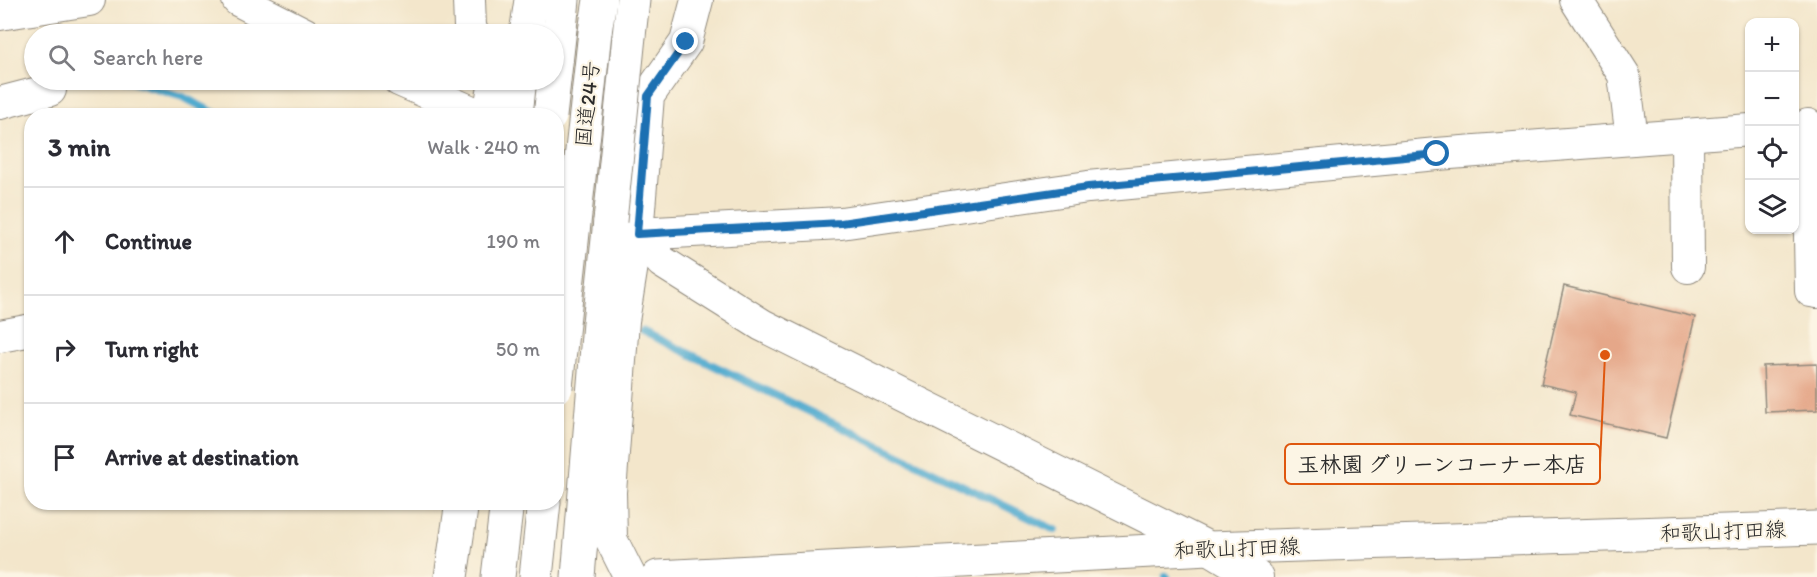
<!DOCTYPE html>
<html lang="en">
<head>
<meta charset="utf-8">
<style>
  body { margin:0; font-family:Itim,"Klee One",sans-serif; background:#f2f2f3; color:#2b2b33 }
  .controls { position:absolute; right:18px; top:18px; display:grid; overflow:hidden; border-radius:12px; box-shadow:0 2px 4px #0004 }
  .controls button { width:54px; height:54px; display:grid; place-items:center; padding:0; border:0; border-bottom:2px solid #e1e1e2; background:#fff; color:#2b2b33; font:30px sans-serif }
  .stop { position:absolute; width:18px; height:18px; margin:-14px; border:4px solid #1f6fb2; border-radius:50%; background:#fff }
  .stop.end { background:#1f6fb2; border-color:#fff; box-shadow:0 2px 6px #0008 }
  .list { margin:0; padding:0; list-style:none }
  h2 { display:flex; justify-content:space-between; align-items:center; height:78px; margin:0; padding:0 24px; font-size:26px }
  h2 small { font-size:20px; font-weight:400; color:#7c7c81 }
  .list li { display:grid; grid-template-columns:39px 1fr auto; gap:18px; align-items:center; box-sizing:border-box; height:108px; padding:0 24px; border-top:2px solid #e1e1e2 }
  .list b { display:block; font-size:22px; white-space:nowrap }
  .list em { font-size:20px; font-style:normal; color:#7c7c81 }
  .icon { flex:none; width:33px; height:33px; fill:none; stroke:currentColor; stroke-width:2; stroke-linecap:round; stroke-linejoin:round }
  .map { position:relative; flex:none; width:1817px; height:577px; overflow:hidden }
  .search { position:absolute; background:#fff; box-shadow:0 2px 4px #0004; left:24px; top:24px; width:540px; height:66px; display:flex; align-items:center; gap:15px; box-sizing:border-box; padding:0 21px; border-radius:33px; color:#7c7c81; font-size:22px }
  .panel { position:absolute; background:#fff; box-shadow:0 2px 4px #0004; left:24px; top:108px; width:540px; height:402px; border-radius:24px }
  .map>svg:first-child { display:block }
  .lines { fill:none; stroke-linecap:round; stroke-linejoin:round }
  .stream { stroke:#51abcf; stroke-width:8 }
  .building { fill:#e5a789 }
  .street-casing { stroke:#8f887b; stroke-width:34 }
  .primary-casing { stroke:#8f887b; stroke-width:35 }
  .highway-casing { stroke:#8f887b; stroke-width:35 }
  .street { stroke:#fff; stroke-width:32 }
  .primary { stroke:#fff; stroke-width:33 }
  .highway { stroke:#fff; stroke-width:33 }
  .highway-bridge-casing { stroke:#8f887b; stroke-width:35; stroke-linecap:butt }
  .highway-bridge { stroke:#fff; stroke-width:33 }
  .route { stroke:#1f6fb2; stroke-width:8 }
  .labels { text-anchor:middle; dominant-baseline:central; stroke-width:4.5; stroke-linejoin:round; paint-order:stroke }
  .street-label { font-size:21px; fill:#2b2b2b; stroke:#fcf5e5 }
  .leader { fill:none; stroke:#df570e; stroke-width:2 }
  .callout-dot { fill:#df570e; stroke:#fcf5e5; stroke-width:2 }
  .callout { fill:#fcf5e5; stroke:#df570e; stroke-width:2 }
  .callout-label { font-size:22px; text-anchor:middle; font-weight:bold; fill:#2b2b2b }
</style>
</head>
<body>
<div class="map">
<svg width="1817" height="577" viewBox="0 0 1817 577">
  <rect width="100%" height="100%" fill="#fcf5e5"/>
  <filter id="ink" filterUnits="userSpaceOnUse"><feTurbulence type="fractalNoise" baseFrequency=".0167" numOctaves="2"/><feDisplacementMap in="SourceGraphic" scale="12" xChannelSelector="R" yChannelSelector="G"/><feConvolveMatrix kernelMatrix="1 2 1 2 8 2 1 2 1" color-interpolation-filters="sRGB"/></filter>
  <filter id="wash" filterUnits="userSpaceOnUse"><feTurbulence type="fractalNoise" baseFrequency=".008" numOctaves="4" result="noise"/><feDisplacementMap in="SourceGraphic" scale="24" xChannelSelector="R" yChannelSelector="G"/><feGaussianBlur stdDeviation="1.35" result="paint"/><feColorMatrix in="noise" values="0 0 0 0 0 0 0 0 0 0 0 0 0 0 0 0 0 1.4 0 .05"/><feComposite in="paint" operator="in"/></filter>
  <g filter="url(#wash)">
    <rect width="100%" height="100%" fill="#f3e6cb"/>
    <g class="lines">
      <!-- stream -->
      <g class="stream">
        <polyline points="125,80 183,97 220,116"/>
        <polyline points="642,331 1055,530"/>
        <polyline points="1166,576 1167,577"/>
      </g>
    </g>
    <g id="blocks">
      <!-- building -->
      <g class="building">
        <polygon points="1564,286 1695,317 1666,438 1570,415 1576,392 1541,384"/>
        <polygon points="1817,364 1817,410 1765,412 1763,366"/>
      </g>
    </g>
  </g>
  <g filter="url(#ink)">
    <use href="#blocks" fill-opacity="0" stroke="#8f887b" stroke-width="1.5"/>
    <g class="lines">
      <defs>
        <g id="street">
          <polyline points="238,0 305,34"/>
          <polyline points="469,0 470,27 473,34"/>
          <polyline points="1576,0 1624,75 1632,139"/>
          <polyline points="0,14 89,0"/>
          <polyline points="399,80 481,116"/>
          <polyline points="0,103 50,90"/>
          <polyline points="489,116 495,80"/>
          <polyline points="1808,125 1811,291 1817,292"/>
          <polyline points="1687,135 1688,267"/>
          <polyline points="637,234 841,223 1088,187 1437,154 1750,130"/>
          <polyline points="637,234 662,262 762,325 1209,548 1257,577"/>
          <polyline points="0,336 32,330"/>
          <polyline points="630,577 611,539 610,492 623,321 637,234 648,96 686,42 697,0"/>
        </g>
        <polyline id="primary" points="658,577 1209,548 1817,528"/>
        <g id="highway">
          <polyline points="560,28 563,0"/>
          <polyline points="595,32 600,0"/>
          <polyline points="526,34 531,0"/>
          <polyline points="629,36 633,0"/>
          <polyline points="517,116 521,80"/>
          <polyline points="451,577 462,502"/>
          <polyline points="498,577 507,502"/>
          <polyline points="536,577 544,502"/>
          <polyline points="578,577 599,323 610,221"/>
        </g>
      </defs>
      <!-- street casing -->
      <use href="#street" class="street-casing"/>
      <!-- primary casing -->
      <use href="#primary" class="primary-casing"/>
      <!-- highway casing -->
      <use href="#highway" class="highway-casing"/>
      <!-- street -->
      <use href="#street" class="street"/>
      <!-- primary -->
      <use href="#primary" class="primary"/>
      <!-- highway -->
      <use href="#highway" class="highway"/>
      <defs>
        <g id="highway-bridge">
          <polyline points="550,116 560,28"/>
          <polyline points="610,221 629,36"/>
          <polyline points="556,387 595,32"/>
        </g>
      </defs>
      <!-- highway-bridge casing -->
      <use href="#highway-bridge" class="highway-bridge-casing"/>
      <!-- highway-bridge -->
      <use href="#highway-bridge" class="highway-bridge"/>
    </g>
  </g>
  <g class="lines" filter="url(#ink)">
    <!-- route -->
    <polyline class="route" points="686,42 648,96 637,234 841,223 1088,187 1437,154"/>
  </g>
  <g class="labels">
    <!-- street labels -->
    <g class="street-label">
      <text transform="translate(587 104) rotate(-84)">国道24号</text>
      <text transform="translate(1723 531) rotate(-2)">和歌山打田線</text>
      <text transform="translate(1237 548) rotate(-2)">和歌山打田線</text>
    </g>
  </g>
  <!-- callouts -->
  <path class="leader" d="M1605 355L1600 464"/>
  <circle class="callout-dot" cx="1605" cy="355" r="6"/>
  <rect class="callout" x="1285" y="444" width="315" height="40" rx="6"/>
  <g class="callout-label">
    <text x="1442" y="472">玉林園 グリーンコーナー本店</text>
  </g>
</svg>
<div class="controls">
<button>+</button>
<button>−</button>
<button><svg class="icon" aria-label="locate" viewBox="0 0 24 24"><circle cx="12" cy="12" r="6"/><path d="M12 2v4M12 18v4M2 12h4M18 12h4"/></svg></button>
<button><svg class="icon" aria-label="layers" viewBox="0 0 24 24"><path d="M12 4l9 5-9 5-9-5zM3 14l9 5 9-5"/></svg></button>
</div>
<div class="stop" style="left:1437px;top:154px"></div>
<div class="stop end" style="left:686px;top:42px"></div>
<div class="search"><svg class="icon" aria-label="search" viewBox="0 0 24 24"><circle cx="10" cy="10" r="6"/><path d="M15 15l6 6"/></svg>Search here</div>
<section class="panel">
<h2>3 min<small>Walk · 240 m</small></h2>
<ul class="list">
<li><svg class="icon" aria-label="ahead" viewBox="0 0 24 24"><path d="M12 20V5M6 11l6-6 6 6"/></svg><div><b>Continue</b></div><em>190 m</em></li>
<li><svg class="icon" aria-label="right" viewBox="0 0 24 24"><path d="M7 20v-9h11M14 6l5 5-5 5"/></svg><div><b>Turn right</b></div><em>50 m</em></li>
<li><svg class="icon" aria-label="arrive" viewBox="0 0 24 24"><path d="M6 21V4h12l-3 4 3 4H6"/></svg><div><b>Arrive at destination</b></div></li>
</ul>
</section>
</div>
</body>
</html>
